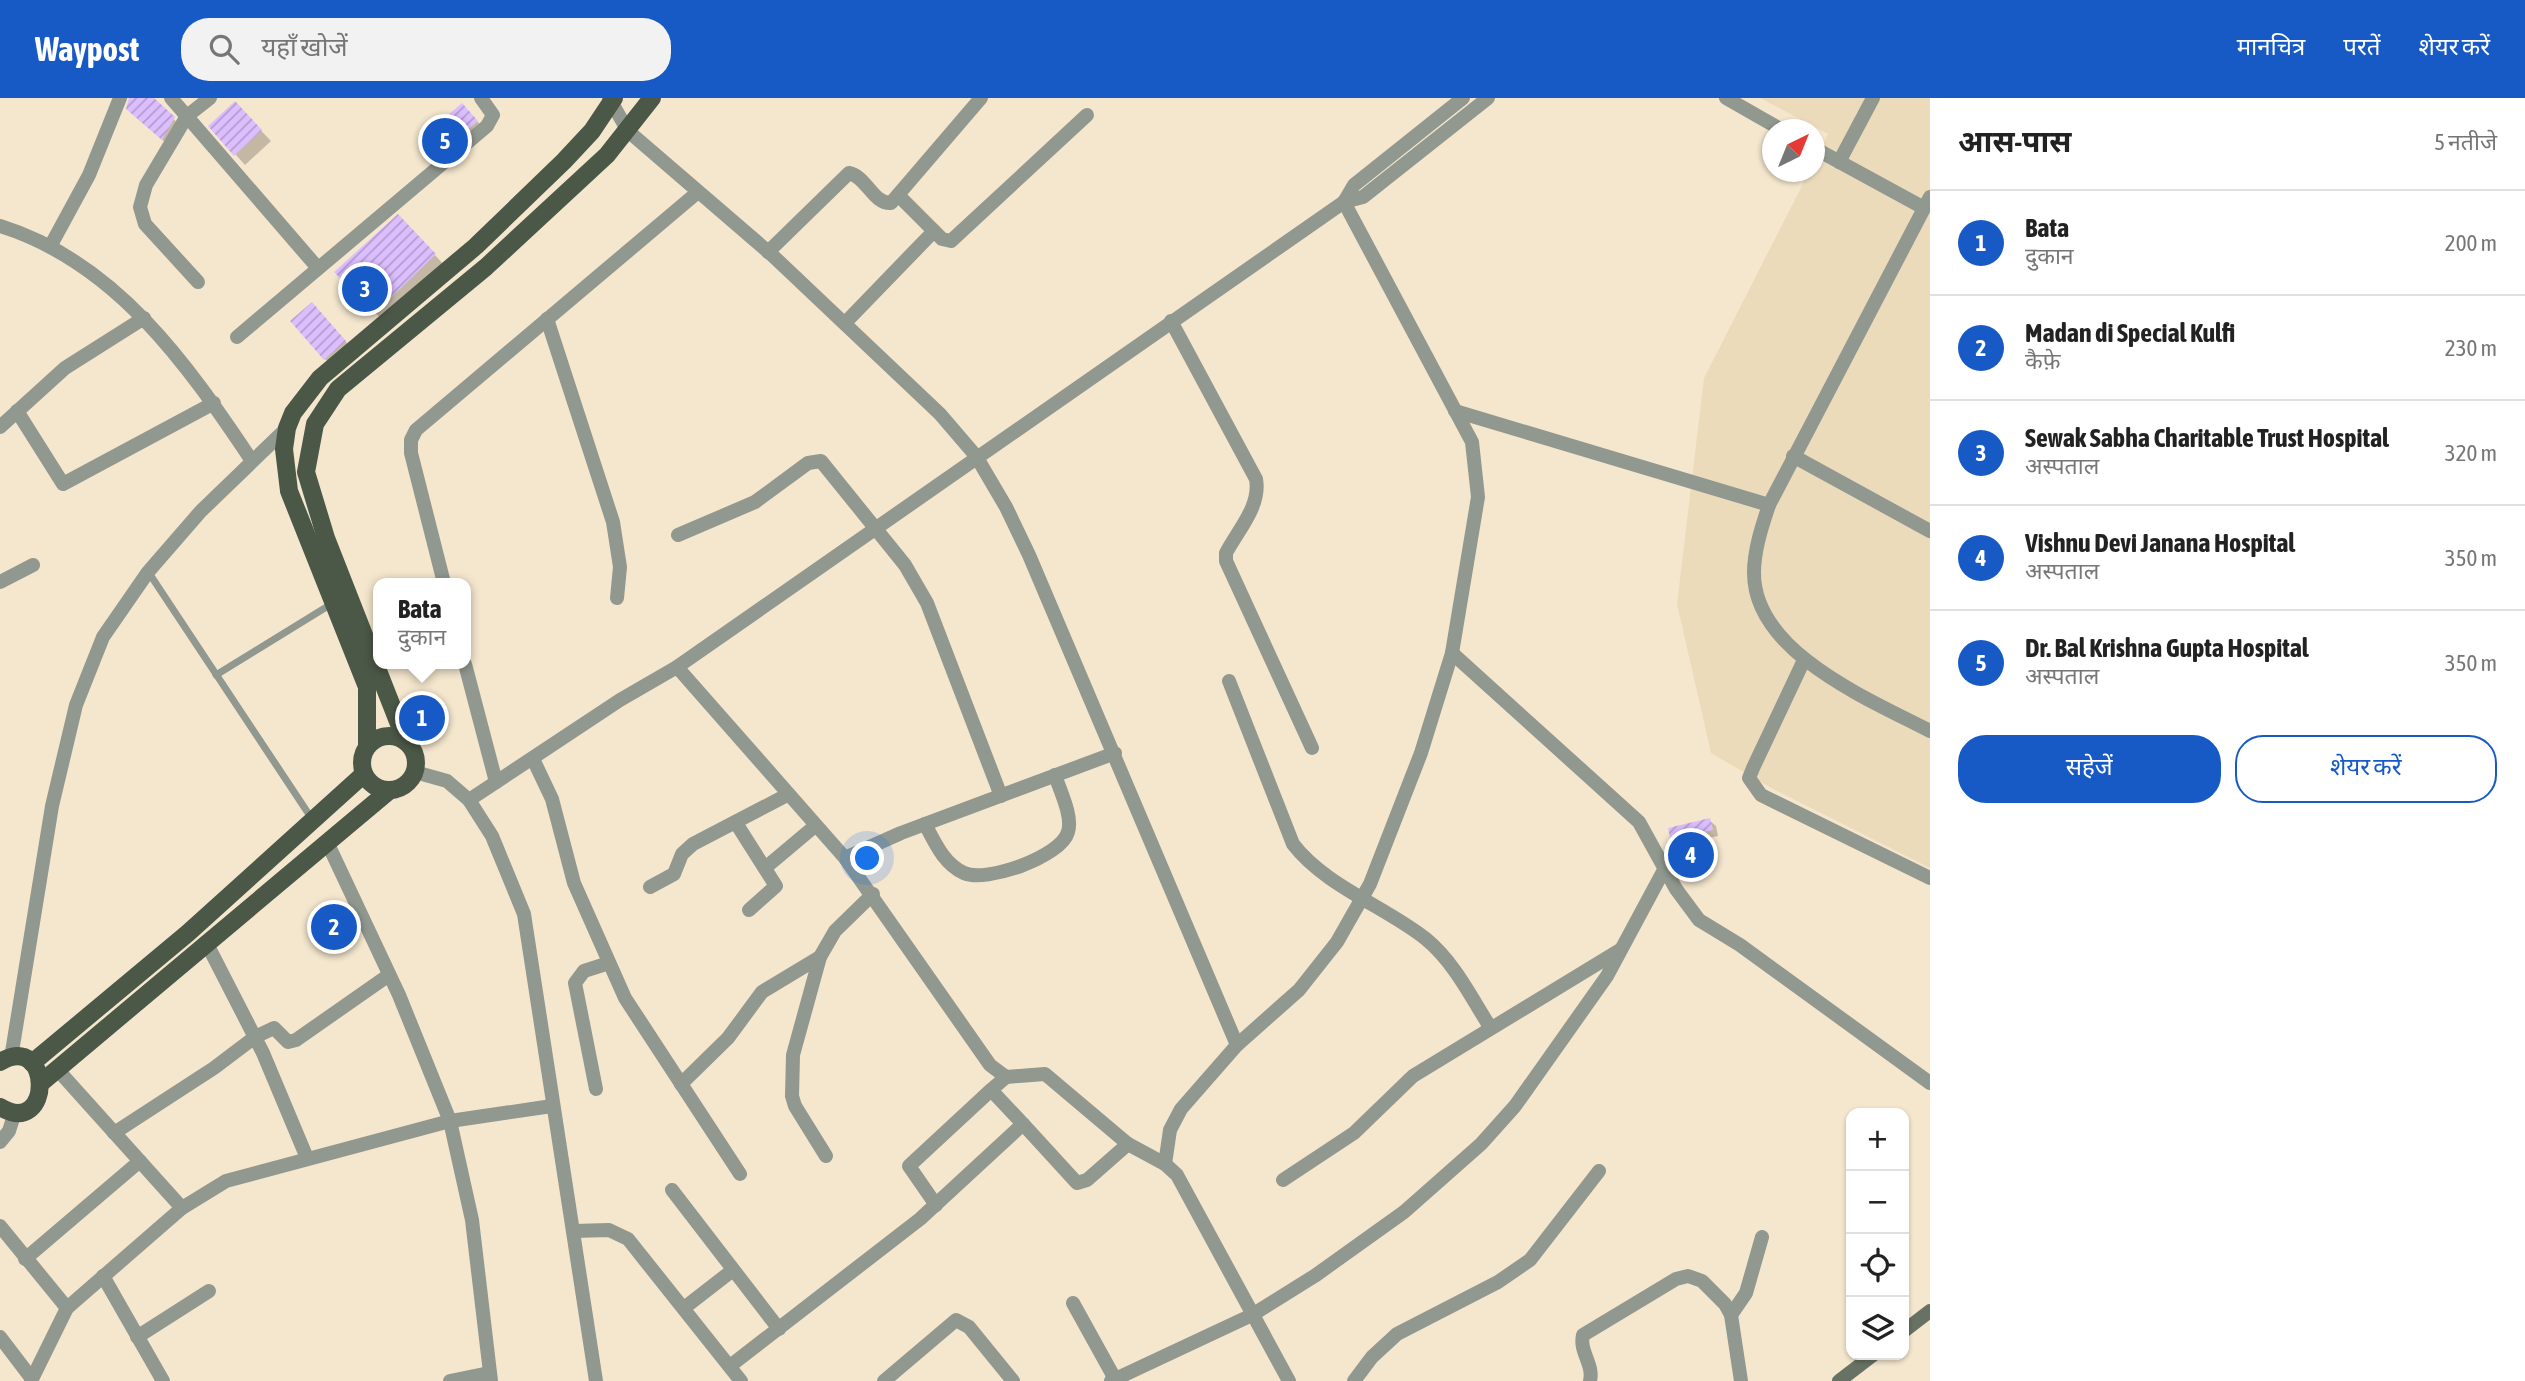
<!DOCTYPE html>
<html lang="hi">
<head>
<meta charset="utf-8">
<style>
  body { margin:0; font-family:"Asap Condensed","Noto Sans Devanagari",sans-serif; background:#f2f2f2; color:#222 }
  .controls { position:absolute; right:21px; bottom:21px; display:grid; overflow:hidden; border-radius:14px; box-shadow:0 2px 5px #0004 }
  .controls button { width:63px; height:63px; display:grid; place-items:center; padding:0; border:0; border-bottom:2px solid #e0e0e0; background:#fff; color:#222; font:35px sans-serif }
  .compass { position:absolute; left:1762px; top:21px; width:63px; height:63px; border-radius:50%; background:#fff; box-shadow:0 2px 5px #0004; rotate:43deg }
  .you { position:absolute; left:868px; top:761px; width:24px; height:24px; margin:-18px; border:5px solid #fff; border-radius:50%; background:#1a73e8; box-shadow:0 0 0 10px #1a73e833 }
  .badge { display:grid; place-items:center; width:46px; height:46px; border-radius:50%; background:#175ac5; color:#fff; font-size:23px; font-weight:700 }
  .pin { position:absolute; translate:-50% -50%; border:4px solid #fff; box-shadow:0 2px 7px #0006 }
  .popup { position:absolute; left:373px; top:480px; width:98px; height:91px; box-sizing:border-box; display:grid; place-content:center; border-radius:14px; background:#fff; filter:drop-shadow(0 2px 5px #0005); font-size:23px; white-space:nowrap; color:#767676 }
  .popup b { font-size:26px; color:#222 }
  .popup::after { content:''; position:absolute; left:50%; top:100%; margin-left:-14px; border:14px solid transparent; border-top-color:#fff }
  .list { margin:0; padding:0; list-style:none }
  h2 { display:flex; justify-content:space-between; align-items:center; height:91px; margin:0; padding:0 28px; font-size:30px }
  h2 small { font-size:23px; font-weight:400; color:#767676 }
  .list li { display:grid; grid-template-columns:46px 1fr auto; gap:21px; align-items:center; box-sizing:border-box; height:105px; padding:0 28px; border-top:2px solid #e0e0e0 }
  .list b { display:block; font-size:26px; white-space:nowrap }
  .list p { margin:0; font-size:23px; white-space:nowrap; color:#767676 }
  .list em { font-size:23px; font-style:normal; color:#767676 }
  .actions { display:flex; gap:14px; padding:21px 28px }
  .actions a { flex:1; padding:16px 0; border:2px solid #175ac5; border-radius:28px; text-align:center; font-size:24px; color:#175ac5 }
  .actions .main { background:#175ac5; color:#fff }
  .icon { flex:none; width:38px; height:38px; fill:none; stroke:currentColor; stroke-width:2; stroke-linecap:round; stroke-linejoin:round }
  .map { position:relative; flex:none; width:1930px; height:1283px; overflow:hidden }
  header { display:flex; align-items:center; gap:42px; box-sizing:border-box; height:98px; padding:0 35px; background:#175ac5; color:#fff }
  header strong { font-size:33px }
  nav { display:flex; gap:38px; margin-inline-start:auto; font-size:24px }
  .search { width:490px; height:63px; background:#f2f2f2; display:flex; align-items:center; gap:18px; box-sizing:border-box; padding:0 24px; border-radius:28px; color:#767676; font-size:26px }
  main { display:flex }
  aside { flex:1; background:#fff }
  .map>svg:first-child { display:block }
  .built { fill:#ecdbbb }
  .shadow { fill:#0003 }
  .building { fill:url(#building-hatch) }
  .lines { fill:none; stroke-linecap:round; stroke-linejoin:round }
  .service { stroke:#91988f; stroke-width:7 }
  .minor { stroke:#91988f; stroke-width:14 }
  .tertiary { stroke:#91988f; stroke-width:14 }
  .secondary { stroke:#687264; stroke-width:14 }
  .primary { stroke:#4b5747; stroke-width:18 }
</style>
</head>
<body>
<header>
<strong>Waypost</strong>
<div class="search"><svg class="icon" aria-label="search" viewBox="0 0 24 24"><circle cx="10" cy="10" r="6"/><path d="M15 15l6 6"/></svg>यहाँ खोजें</div>
<nav><a>मानचित्र</a><a>परतें</a><a>शेयर करें</a></nav>
</header>
<main>
<div class="map">
<svg width="1930" height="1283" viewBox="0 0 1930 1283">
  <defs>
    <pattern id="building-hatch" width="6" height="6" patternUnits="userSpaceOnUse" patternTransform="scale(1.75)"><rect width="6" height="6" fill="#dcbeff"/><path d="M-1 1l2-2M0 6l6-6M5 7l2-2" fill="none" stroke="#b39bcf"/></pattern>
  </defs>
  <rect width="100%" height="100%" fill="#f5e7ce"/>
  <!-- built -->
  <polygon class="built" points="1760,0 1930,0 1930,770 1773,691 1711,655 1677,506 1704,280 1809,74 1814,74 1815,62 1828,36"/>
  <!-- shadow -->
  <g class="shadow">
    <polygon points="130,0 151,0 184,31 172,50 138,21"/>
    <polygon points="245,16 271,43 245,67 211,29"/>
    <polygon points="472,17 486,34 453,62 443,52"/>
    <polygon points="398,118 448,171 388,228 336,174"/>
    <polygon points="321,216 355,254 335,271 325,261"/>
    <polygon points="1709,722 1716,728 1718,738 1700,742 1705,767 1691,770 1685,763 1683,753 1673,747"/>
  </g>
  <!-- building -->
  <g class="building">
    <polygon points="129,0 154,0 175,19 162,42 126,11"/>
    <polygon points="235,3 262,32 234,58 208,28"/>
    <polygon points="462,5 478,23 442,54 426,36"/>
    <polygon points="398,116 436,156 374,216 334,174"/>
    <polygon points="312,204 346,243 324,262 290,223"/>
    <polygon points="1710,720 1713,732 1695,736 1700,760 1683,764 1679,746 1672,748 1668,730"/>
  </g>
  <g class="lines">
    <!-- service -->
    <g class="service">
      <polyline points="149,475 312,721"/>
      <polyline points="216,577 333,505"/>
    </g>
    <!-- minor -->
    <g class="minor">
      <polyline points="171,0 317,169"/>
      <polyline points="609,0 628,33 772,157 940,316 976,358 1006,409 1029,457 1237,947"/>
      <polyline points="1726,0 1782,32"/>
      <polyline points="1814,50 1924,110"/>
      <polyline points="1839,64 1873,0"/>
      <polyline points="898,97 942,141 951,143 1087,17"/>
      <path d="M 1930,99 L 1769,407 C 1762,428 1754,452 1754,475 C 1754,555 1871,602 1930,633"/>
      <polyline points="1344,104 1354,87 1463,0"/>
      <path d="M 0,128 C 116,164 187,266 252,363"/>
      <polyline points="51,147 89,77 120,0"/>
      <path d="M 768,154 L 849,75 C 866,78 873,106 891,105 L 981,0"/>
      <polyline points="198,184 145,126 140,109 146,87 187,18 210,0"/>
      <polyline points="547,221 613,424 620,469 617,500"/>
      <path d="M 1171,223 L 1256,381 C 1261,408 1238,432 1226,455 L 1226,463 L 1312,650"/>
      <polyline points="845,225 934,133"/>
      <polyline points="237,239 487,28 493,17 481,0"/>
      <polyline points="17,313 63,386 214,305"/>
      <polyline points="1455,313 1769,407"/>
      <polyline points="0,329 65,270 144,220"/>
      <polyline points="1793,358 1930,433"/>
      <polyline points="678,437 755,404 808,365 821,363 905,467 927,505 1001,698"/>
      <polyline points="0,484 33,467"/>
      <polyline points="444,485 411,355 411,342 416,332 698,94"/>
      <polyline points="1452,555 1639,724 1676,791 1699,822 1740,847 1930,985"/>
      <polyline points="1804,562 1753,670 1749,680 1761,697 1930,780"/>
      <polyline points="465,566 496,684"/>
      <polyline points="677,569 845,760 990,967 1006,979 1045,976 1128,1046 1165,1066 1177,1077 1289,1283"/>
      <path d="M 1229,583 L 1293,746 C 1325,788 1386,809 1426,841 C 1454,864 1471,899 1490,929"/>
      <polyline points="533,661 552,701 574,785 625,900 740,1076"/>
      <polyline points="469,702 620,602 677,569 1344,104 1363,99 1488,0"/>
      <polyline points="736,725 776,788 749,812"/>
      <path d="M 925,726 C 935,745 944,766 964,775 C 986,785 1061,759 1068,734 C 1073,718 1060,693 1055,677"/>
      <polyline points="845,760 901,735 1115,655"/>
      <polyline points="765,770 815,728"/>
      <polyline points="650,789 674,776 682,756 693,746 787,697"/>
      <polyline points="206,844 263,955 307,1060"/>
      <polyline points="11,960 52,708 76,607 103,539 148,474 201,413 287,330"/>
      <polyline points="57,971 182,1110"/>
      <polyline points="681,986 728,940 762,894 820,859"/>
      <polyline points="596,991 575,885 584,873 609,865"/>
      <polyline points="1023,1026 1077,1085 1087,1082 1128,1046"/>
      <polyline points="114,1035 214,970 255,939 274,930 288,944 296,942 389,877"/>
      <polyline points="0,1044 9,1033 15,1014"/>
      <polyline points="826,1058 795,1008 792,998 793,957 820,859 835,833 873,796"/>
      <polyline points="1165,1066 1170,1032 1181,1011 1237,947 1299,892 1337,844 1370,786 1421,655 1452,555 1478,399 1472,344 1344,104"/>
      <polyline points="1283,1082 1354,1035 1413,978 1620,852"/>
      <polyline points="672,1092 779,1231"/>
      <polyline points="936,1107 909,1068 991,992"/>
      <polyline points="0,1128 67,1210 31,1283"/>
      <polyline points="574,1133 609,1132 628,1141 741,1283"/>
      <polyline points="25,1161 140,1063"/>
      <polyline points="103,1178 163,1283"/>
      <polyline points="1073,1205 1115,1281"/>
      <polyline points="67,1210 182,1110 226,1083 450,1023 552,1008"/>
      <polyline points="684,1210 733,1172"/>
      <polyline points="1731,1217 1746,1195 1762,1139"/>
      <polyline points="0,1239 32,1281"/>
      <polyline points="137,1239 209,1193"/>
      <polyline points="730,1268 920,1121 1023,1026 991,992 1006,979"/>
      <polyline points="450,1283 489,1275"/>
      <polyline points="884,1283 956,1222 969,1229 1013,1283"/>
      <polyline points="1111,1283 1252,1217 1316,1177 1404,1114 1481,1046 1515,1008 1607,878 1665,770"/>
      <polyline points="1354,1283 1372,1259 1397,1236 1498,1184 1530,1162 1599,1073"/>
      <path d="M 1590,1283 C 1594,1266 1579,1254 1583,1237 L 1676,1181 L 1688,1178 L 1702,1183 L 1725,1206 L 1731,1217 L 1741,1283"/>
    </g>
    <!-- tertiary -->
    <g class="tertiary">
      <polyline points="415,674 447,683 469,702 492,738 524,816 596,1283"/>
      <polyline points="327,744 399,897 450,1023 472,1122 491,1283"/>
    </g>
    <!-- secondary -->
    <g class="secondary">
      <polyline points="1904,1233 1930,1213"/>
      <polyline points="1839,1283 1873,1257"/>
    </g>
    <!-- primary -->
    <g class="primary">
      <circle cx="389" cy="665" r="27"/>
      <polyline points="406,644 326,440 306,374 315,326 338,291 486,169 607,57 652,0"/>
      <polyline points="367,648 367,589 289,393 284,351 287,330 293,315 320,280 476,148 564,63 592,33 614,0"/>
      <path d="M 0,964 C 53,933 53,1041 0,1009"/>
      <polyline points="32,965 188,835 364,676"/>
      <polyline points="42,984 390,692"/>
    </g>
  </g>
</svg>
<div class="controls">
<button>+</button>
<button>−</button>
<button><svg class="icon" aria-label="locate" viewBox="0 0 24 24"><circle cx="12" cy="12" r="6"/><path d="M12 2v4M12 18v4M2 12h4M18 12h4"/></svg></button>
<button><svg class="icon" aria-label="layers" viewBox="0 0 24 24"><path d="M12 4l9 5-9 5-9-5zM3 14l9 5 9-5"/></svg></button>
</div>
<svg class="compass" viewBox="-18 -18 36 36"><path d="M0-13l5 13h-10z" fill="#e53935"/><path d="M0 13l5-13h-10z" fill="#767676"/></svg>
<div class="you"></div>
<div class="pin badge" style="left:422px;top:620px">1</div>
<div class="popup"><b>Bata</b>दुकान</div>
<div class="pin badge" style="left:334px;top:829px">2</div>
<div class="pin badge" style="left:365px;top:191px">3</div>
<div class="pin badge" style="left:1691px;top:757px">4</div>
<div class="pin badge" style="left:445px;top:43px">5</div>
</div>
<aside>
<h2>आस-पास<small>5 नतीजे</small></h2>
<ul class="list">
<li><span class="badge">1</span><div><b>Bata</b><p>दुकान</p></div><em>200 m</em></li>
<li><span class="badge">2</span><div><b>Madan di Special Kulfi</b><p>कैफ़े</p></div><em>230 m</em></li>
<li><span class="badge">3</span><div><b>Sewak Sabha Charitable Trust Hospital</b><p>अस्पताल</p></div><em>320 m</em></li>
<li><span class="badge">4</span><div><b>Vishnu Devi Janana Hospital</b><p>अस्पताल</p></div><em>350 m</em></li>
<li><span class="badge">5</span><div><b>Dr. Bal Krishna Gupta Hospital</b><p>अस्पताल</p></div><em>350 m</em></li>
</ul>
<div class="actions"><a class="main">सहेजें</a><a>शेयर करें</a></div>
</aside>
</main>
</body>
</html>
